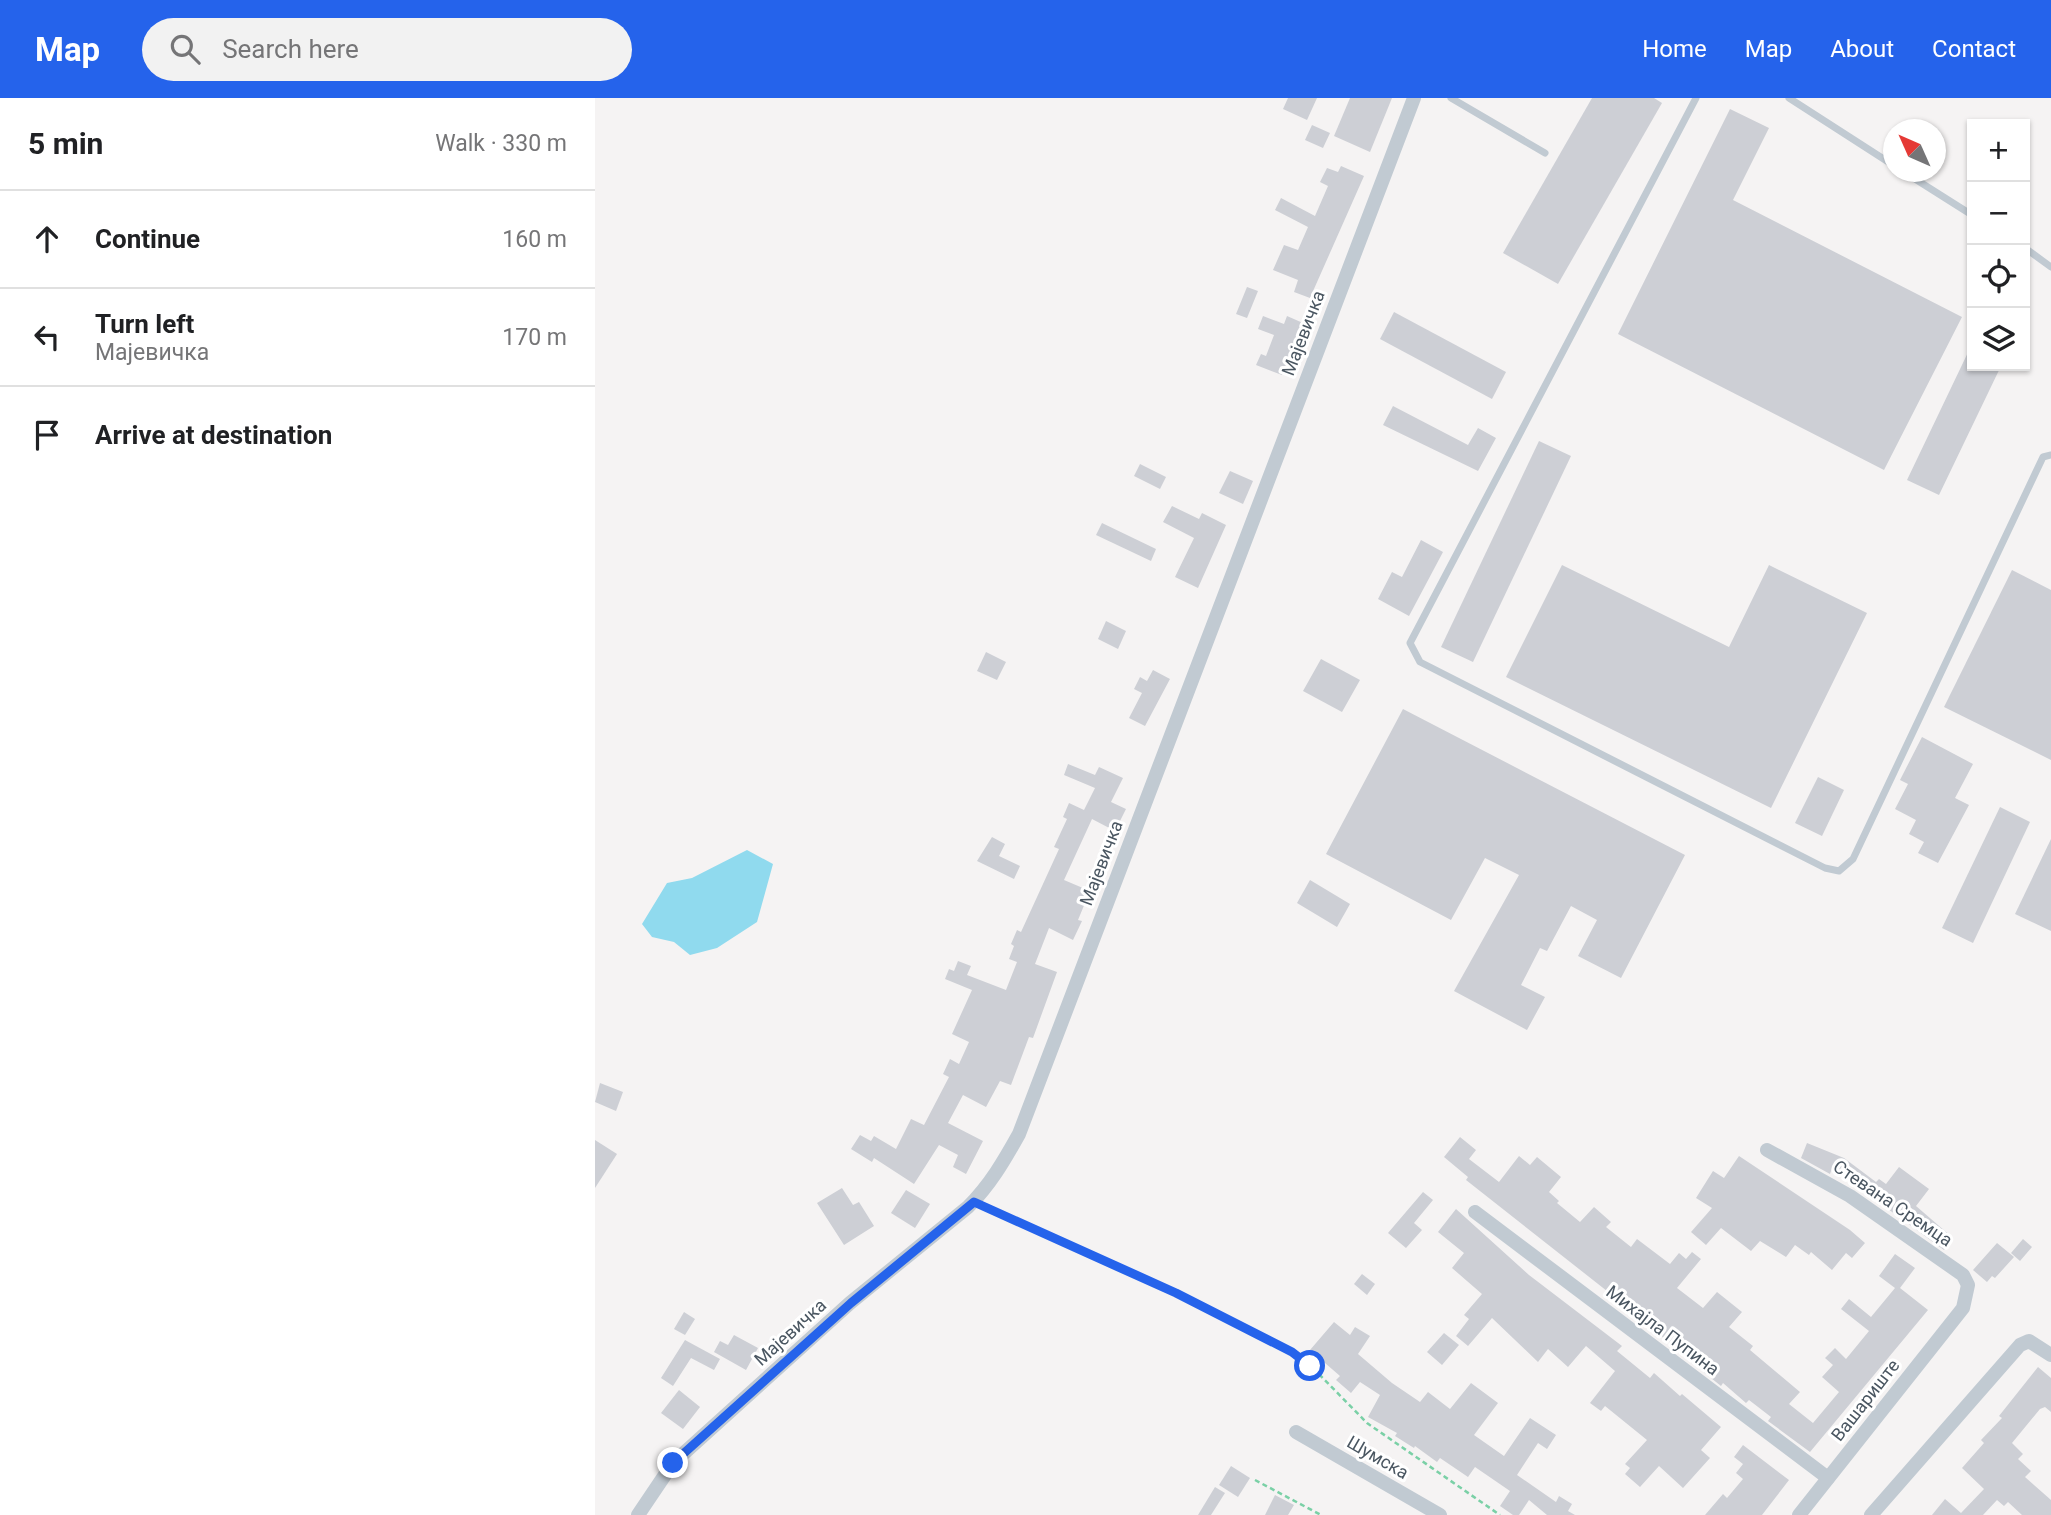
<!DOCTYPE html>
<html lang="en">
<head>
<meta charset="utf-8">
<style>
  body { margin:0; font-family:Roboto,sans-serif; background:#f2f2f2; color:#202124 }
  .controls { position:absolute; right:21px; top:21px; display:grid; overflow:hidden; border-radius:0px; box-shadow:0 2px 5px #0004 }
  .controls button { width:63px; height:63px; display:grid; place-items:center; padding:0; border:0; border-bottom:2px solid #e0e0e0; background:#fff; color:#202124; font:35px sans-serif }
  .compass { position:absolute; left:1288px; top:21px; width:63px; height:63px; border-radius:50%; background:#fff; box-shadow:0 2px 5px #0004; rotate:315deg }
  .stop { position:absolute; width:21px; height:21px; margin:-16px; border:5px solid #2563eb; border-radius:50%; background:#fff }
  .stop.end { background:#2563eb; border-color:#fff; box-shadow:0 2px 7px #0008 }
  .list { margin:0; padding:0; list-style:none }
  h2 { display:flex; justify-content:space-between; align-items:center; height:91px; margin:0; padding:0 28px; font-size:30px }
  h2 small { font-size:23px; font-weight:400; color:#757577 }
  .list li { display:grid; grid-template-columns:46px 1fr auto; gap:21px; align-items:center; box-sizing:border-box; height:98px; padding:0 28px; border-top:2px solid #e0e0e0 }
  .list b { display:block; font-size:26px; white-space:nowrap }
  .list p { margin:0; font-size:23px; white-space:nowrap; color:#757577 }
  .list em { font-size:23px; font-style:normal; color:#757577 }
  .icon { flex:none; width:38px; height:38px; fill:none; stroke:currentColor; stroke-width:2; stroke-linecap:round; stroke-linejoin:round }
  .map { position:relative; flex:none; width:1456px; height:1417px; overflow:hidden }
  header { display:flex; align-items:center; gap:42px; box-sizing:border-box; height:98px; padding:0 35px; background:#2563eb; color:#fff }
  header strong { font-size:33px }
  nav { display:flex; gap:38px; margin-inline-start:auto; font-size:24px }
  .search { width:490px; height:63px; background:#f2f2f2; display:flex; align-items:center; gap:18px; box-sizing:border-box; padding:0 24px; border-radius:38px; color:#757577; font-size:26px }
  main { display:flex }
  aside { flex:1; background:#fff }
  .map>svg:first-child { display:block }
  .water { fill:#90daee }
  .building { fill:#cdcfd5 }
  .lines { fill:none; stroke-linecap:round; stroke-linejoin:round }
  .path { stroke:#7ad0a6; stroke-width:2.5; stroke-dasharray:5 3.5; stroke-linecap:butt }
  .service { stroke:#c1cad2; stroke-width:7 }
  .minor { stroke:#c1cad2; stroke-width:14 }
  .route { stroke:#2563eb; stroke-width:9 }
  .labels { text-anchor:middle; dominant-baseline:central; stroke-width:6; stroke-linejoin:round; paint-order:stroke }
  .street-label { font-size:18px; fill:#4a5661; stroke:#fff }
</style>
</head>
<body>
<header>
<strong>Map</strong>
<div class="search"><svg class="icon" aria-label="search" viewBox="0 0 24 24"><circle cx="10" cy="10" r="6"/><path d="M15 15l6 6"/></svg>Search here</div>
<nav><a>Home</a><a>Map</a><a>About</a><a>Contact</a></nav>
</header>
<main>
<aside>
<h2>5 min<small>Walk · 330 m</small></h2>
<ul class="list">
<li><svg class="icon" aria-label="ahead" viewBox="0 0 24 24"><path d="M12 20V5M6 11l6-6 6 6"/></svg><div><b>Continue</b></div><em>160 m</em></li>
<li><svg class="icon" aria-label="left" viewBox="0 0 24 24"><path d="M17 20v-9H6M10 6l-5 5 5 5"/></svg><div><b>Turn left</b><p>Мајевичка</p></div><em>170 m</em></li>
<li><svg class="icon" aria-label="arrive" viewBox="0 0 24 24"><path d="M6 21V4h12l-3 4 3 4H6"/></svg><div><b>Arrive at destination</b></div></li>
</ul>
</aside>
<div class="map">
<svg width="1456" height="1417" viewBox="0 0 1456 1417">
  <rect width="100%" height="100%" fill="#f5f3f3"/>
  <!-- water -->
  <polygon class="water" points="152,752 178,766 162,824 122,850 95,857 79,844 57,839 47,826 72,785 97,780"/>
  <!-- building -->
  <g class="building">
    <polygon points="693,0 722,0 712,22 688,11"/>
    <polygon points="755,0 797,0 775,54 739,38"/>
    <polygon points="997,0 1059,0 1067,5 963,186 908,155"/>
    <polygon points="1135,11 1174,30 1138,102 1367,219 1289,372 1023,236"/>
    <polygon points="717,27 735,35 728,50 710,42"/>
    <polygon points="746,68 769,78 715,200 699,194 703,182 678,172 689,147 703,152 713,129 680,112 686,100 720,118 733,88 725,84 732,70 743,74"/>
    <polygon points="652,189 663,193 652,220 641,216"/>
    <polygon points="799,214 911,274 897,301 785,241"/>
    <polygon points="668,218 689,226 692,218 708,225 687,277 661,267 666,256 671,258 679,237 663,231"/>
    <polygon points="1377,246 1377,268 1406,268 1344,397 1312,382"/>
    <polygon points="798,308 873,347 883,330 901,340 883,373 788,327"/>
    <polygon points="944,343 976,358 878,564 846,549"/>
    <polygon points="545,366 571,379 565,391 539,378"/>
    <polygon points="635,373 658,383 648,406 624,395"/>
    <polygon points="577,408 604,421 607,415 631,427 603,490 580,479 599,440 568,424"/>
    <polygon points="507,425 561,451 556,463 501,437"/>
    <polygon points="826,442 848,454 814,518 783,501 797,474 807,479"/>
    <polygon points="967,467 1134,549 1174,467 1272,515 1176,710 911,579"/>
    <polygon points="1417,472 1456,492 1456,662 1349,609"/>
    <polygon points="511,523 531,533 523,551 503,541"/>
    <polygon points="391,554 411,564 402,582 382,573"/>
    <polygon points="726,561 765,582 747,614 708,593"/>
    <polygon points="558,572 575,581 550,628 534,620 547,595 539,591 545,579 552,583"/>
    <polygon points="808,611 1090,757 1026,880 983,858 1002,822 976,808 952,853 945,850 926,887 950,899 932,932 859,893 924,777 890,760 856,822 731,756"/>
    <polygon points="1327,639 1378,666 1360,700 1374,707 1343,765 1323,755 1329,744 1314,736 1321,722 1300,711 1313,686 1305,682"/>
    <polygon points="473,666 500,677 504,669 528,680 516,704 531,711 520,733 497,721 469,782 495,793 483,822 487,823 478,842 454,830 440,866 462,874 438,940 434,939 416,987 405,983 391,1009 368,997 353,1025 388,1043 371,1076 358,1069 363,1057 344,1047 319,1086 279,1060 277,1064 256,1051 265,1037 276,1043 279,1038 301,1051 316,1021 329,1027 354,979 348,976 355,961 364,966 374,944 357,936 377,892 350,881 354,871 359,873 363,863 376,868 372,877 411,892 422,864 414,861 419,848 416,846 422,832 426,834 464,751 459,749 472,721 468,719 474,705 489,712 500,690 469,677"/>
    <polygon points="1223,679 1249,692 1227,738 1200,725"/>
    <polygon points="1405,709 1435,724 1378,845 1347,830"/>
    <polygon points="397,739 410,746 404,758 425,768 419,781 382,763"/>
    <polygon points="1456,741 1456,833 1420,816"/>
    <polygon points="715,782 755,806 742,829 702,805"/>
    <polygon points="5,985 28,994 21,1013 0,1004"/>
    <polygon points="865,1039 881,1052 874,1061 904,1084 924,1058 935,1067 942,1059 966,1079 954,1094 964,1103 962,1105 985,1124 999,1109 1016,1124 1011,1129 1036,1149 1042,1141 1075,1166 1084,1155 1091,1161 1097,1154 1106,1161 1082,1190 1108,1210 1122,1194 1147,1214 1134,1229 1158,1248 1155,1252 1205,1294 1194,1306 1218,1325 1244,1294 1227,1279 1238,1267 1230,1260 1240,1250 1251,1261 1274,1233 1246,1211 1254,1201 1276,1219 1300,1190 1284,1178 1300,1156 1320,1170 1305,1190 1333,1212 1215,1354 1173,1323 1176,1319 1154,1302 1151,1305 1128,1285 1126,1288 1106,1272 1031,1208 871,1082 873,1079 849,1059"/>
    <polygon points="0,1042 22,1056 0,1090"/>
    <polygon points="1212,1045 1249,1060 1281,1084 1284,1081 1291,1086 1304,1069 1334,1091 1321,1108 1358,1140 1349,1152 1237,1070 1235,1076 1206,1060"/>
    <polygon points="1144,1058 1255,1132 1270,1145 1257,1160 1251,1155 1237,1172 1216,1154 1214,1157 1200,1147 1191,1159 1165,1143 1156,1153 1126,1130 1111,1147 1096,1134 1117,1110 1101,1100 1118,1073 1129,1080"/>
    <polygon points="247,1090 258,1107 264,1104 279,1128 249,1147 222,1105"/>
    <polygon points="311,1092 335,1106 320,1130 296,1115"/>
    <polygon points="828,1094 838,1102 819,1125 827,1132 811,1150 793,1135"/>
    <polygon points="861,1111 934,1177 1027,1248 1022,1253 1055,1280 1059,1275 1085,1298 1087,1296 1126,1329 1106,1352 1115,1360 1088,1390 1064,1368 1045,1389 1030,1376 1035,1370 1030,1366 1052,1342 1010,1308 1006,1313 995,1305 1020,1273 991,1248 973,1269 953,1251 943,1264 897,1220 873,1248 861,1238 874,1221 869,1217 887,1196 857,1170 869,1155 843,1134"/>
    <polygon points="1428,1141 1437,1149 1425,1163 1416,1155"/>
    <polygon points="1402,1145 1419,1159 1400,1180 1397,1178 1392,1184 1378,1172"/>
    <polygon points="767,1176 780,1186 772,1197 759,1186"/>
    <polygon points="89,1214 100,1221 90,1237 79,1231"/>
    <polygon points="739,1224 755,1237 760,1229 775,1238 763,1256 797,1285 825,1304 833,1294 855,1311 876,1285 903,1305 879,1337 909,1358 935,1320 961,1337 952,1351 943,1345 922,1377 961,1404 964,1398 977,1406 973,1413 980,1417 952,1417 934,1402 924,1417 918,1417 905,1408 915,1393 880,1369 873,1379 845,1360 842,1364 820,1348 819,1350 800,1338 802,1335 773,1319 785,1297 765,1284 756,1295 741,1282 745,1278 715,1252"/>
    <polygon points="849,1235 864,1247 847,1267 832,1254"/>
    <polygon points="139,1237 163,1250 151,1272 119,1254 125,1243 133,1247"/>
    <polygon points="90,1242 125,1261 119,1272 96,1260 78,1288 66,1280"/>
    <polygon points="1443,1269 1456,1280 1456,1314 1450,1309 1445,1311 1417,1345 1428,1356 1423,1361 1436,1373 1430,1379 1456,1402 1456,1417 1427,1417 1413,1404 1409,1408 1402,1402 1388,1417 1337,1417 1350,1401 1366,1415 1389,1391 1367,1370 1389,1345 1386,1342 1407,1320 1404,1318"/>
    <polygon points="84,1292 105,1309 88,1331 66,1315"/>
    <polygon points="1148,1347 1194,1382 1167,1417 1110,1417 1128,1396 1132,1400 1148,1381 1141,1375 1148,1366 1139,1359"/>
    <polygon points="636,1368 655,1380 643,1399 624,1387"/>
    <polygon points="620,1389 630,1395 616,1417 603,1417"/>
    <polygon points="680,1397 699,1407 693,1417 670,1417"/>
  </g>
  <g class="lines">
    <!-- path -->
    <g class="path">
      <polyline points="391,1109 523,1166 697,1254 715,1267 772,1325 905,1417"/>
      <polyline points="660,1382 726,1417"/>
    </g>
    <!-- service -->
    <g class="service">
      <polyline points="856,0 950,55"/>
      <polyline points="1101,0 815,545 825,564 1230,770 1244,773 1258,761 1448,359 1456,357"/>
      <polyline points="1194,0 1298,67"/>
      <polyline points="1309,74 1377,117"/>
      <polyline points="1430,150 1456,169"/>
    </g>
    <!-- minor -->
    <g class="minor">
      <polyline points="1172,1052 1255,1098 1368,1177 1373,1187 1368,1210 1204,1417"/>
      <polyline points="880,1114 1233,1380"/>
      <polyline points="701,1334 845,1417"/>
      <path d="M 43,1417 L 78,1365 L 255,1205 L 373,1109 C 395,1087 409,1063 424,1036 L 819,0"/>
      <polyline points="1276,1417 1425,1247 1434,1243 1456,1257"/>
    </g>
  </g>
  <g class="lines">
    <!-- route -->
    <polyline class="route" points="78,1365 256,1205 379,1104 581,1195 697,1254 715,1268"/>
  </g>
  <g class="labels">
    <!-- street labels -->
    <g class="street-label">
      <text transform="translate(708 235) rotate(-69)">Мајевичка</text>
      <text transform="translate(506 765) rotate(-69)">Мајевичка</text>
      <text transform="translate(1298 1105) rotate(34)">Стевана Сремца</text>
      <text transform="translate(1068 1232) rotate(37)">Михајла Пупина</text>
      <text transform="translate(195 1234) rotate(-42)">Мајевичка</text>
      <text transform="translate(1270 1302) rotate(-52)">Вашариште</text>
      <text transform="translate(783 1359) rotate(30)">Шумска</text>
    </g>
  </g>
</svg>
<div class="controls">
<button>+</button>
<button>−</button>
<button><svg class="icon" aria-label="locate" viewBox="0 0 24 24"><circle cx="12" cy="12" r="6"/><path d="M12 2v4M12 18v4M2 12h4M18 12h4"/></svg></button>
<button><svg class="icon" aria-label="layers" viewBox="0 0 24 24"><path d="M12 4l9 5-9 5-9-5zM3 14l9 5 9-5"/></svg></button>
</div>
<svg class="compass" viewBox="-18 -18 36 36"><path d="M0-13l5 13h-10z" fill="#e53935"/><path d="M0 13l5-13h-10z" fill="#757577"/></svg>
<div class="stop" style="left:715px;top:1268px"></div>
<div class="stop end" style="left:78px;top:1365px"></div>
</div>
</main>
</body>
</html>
